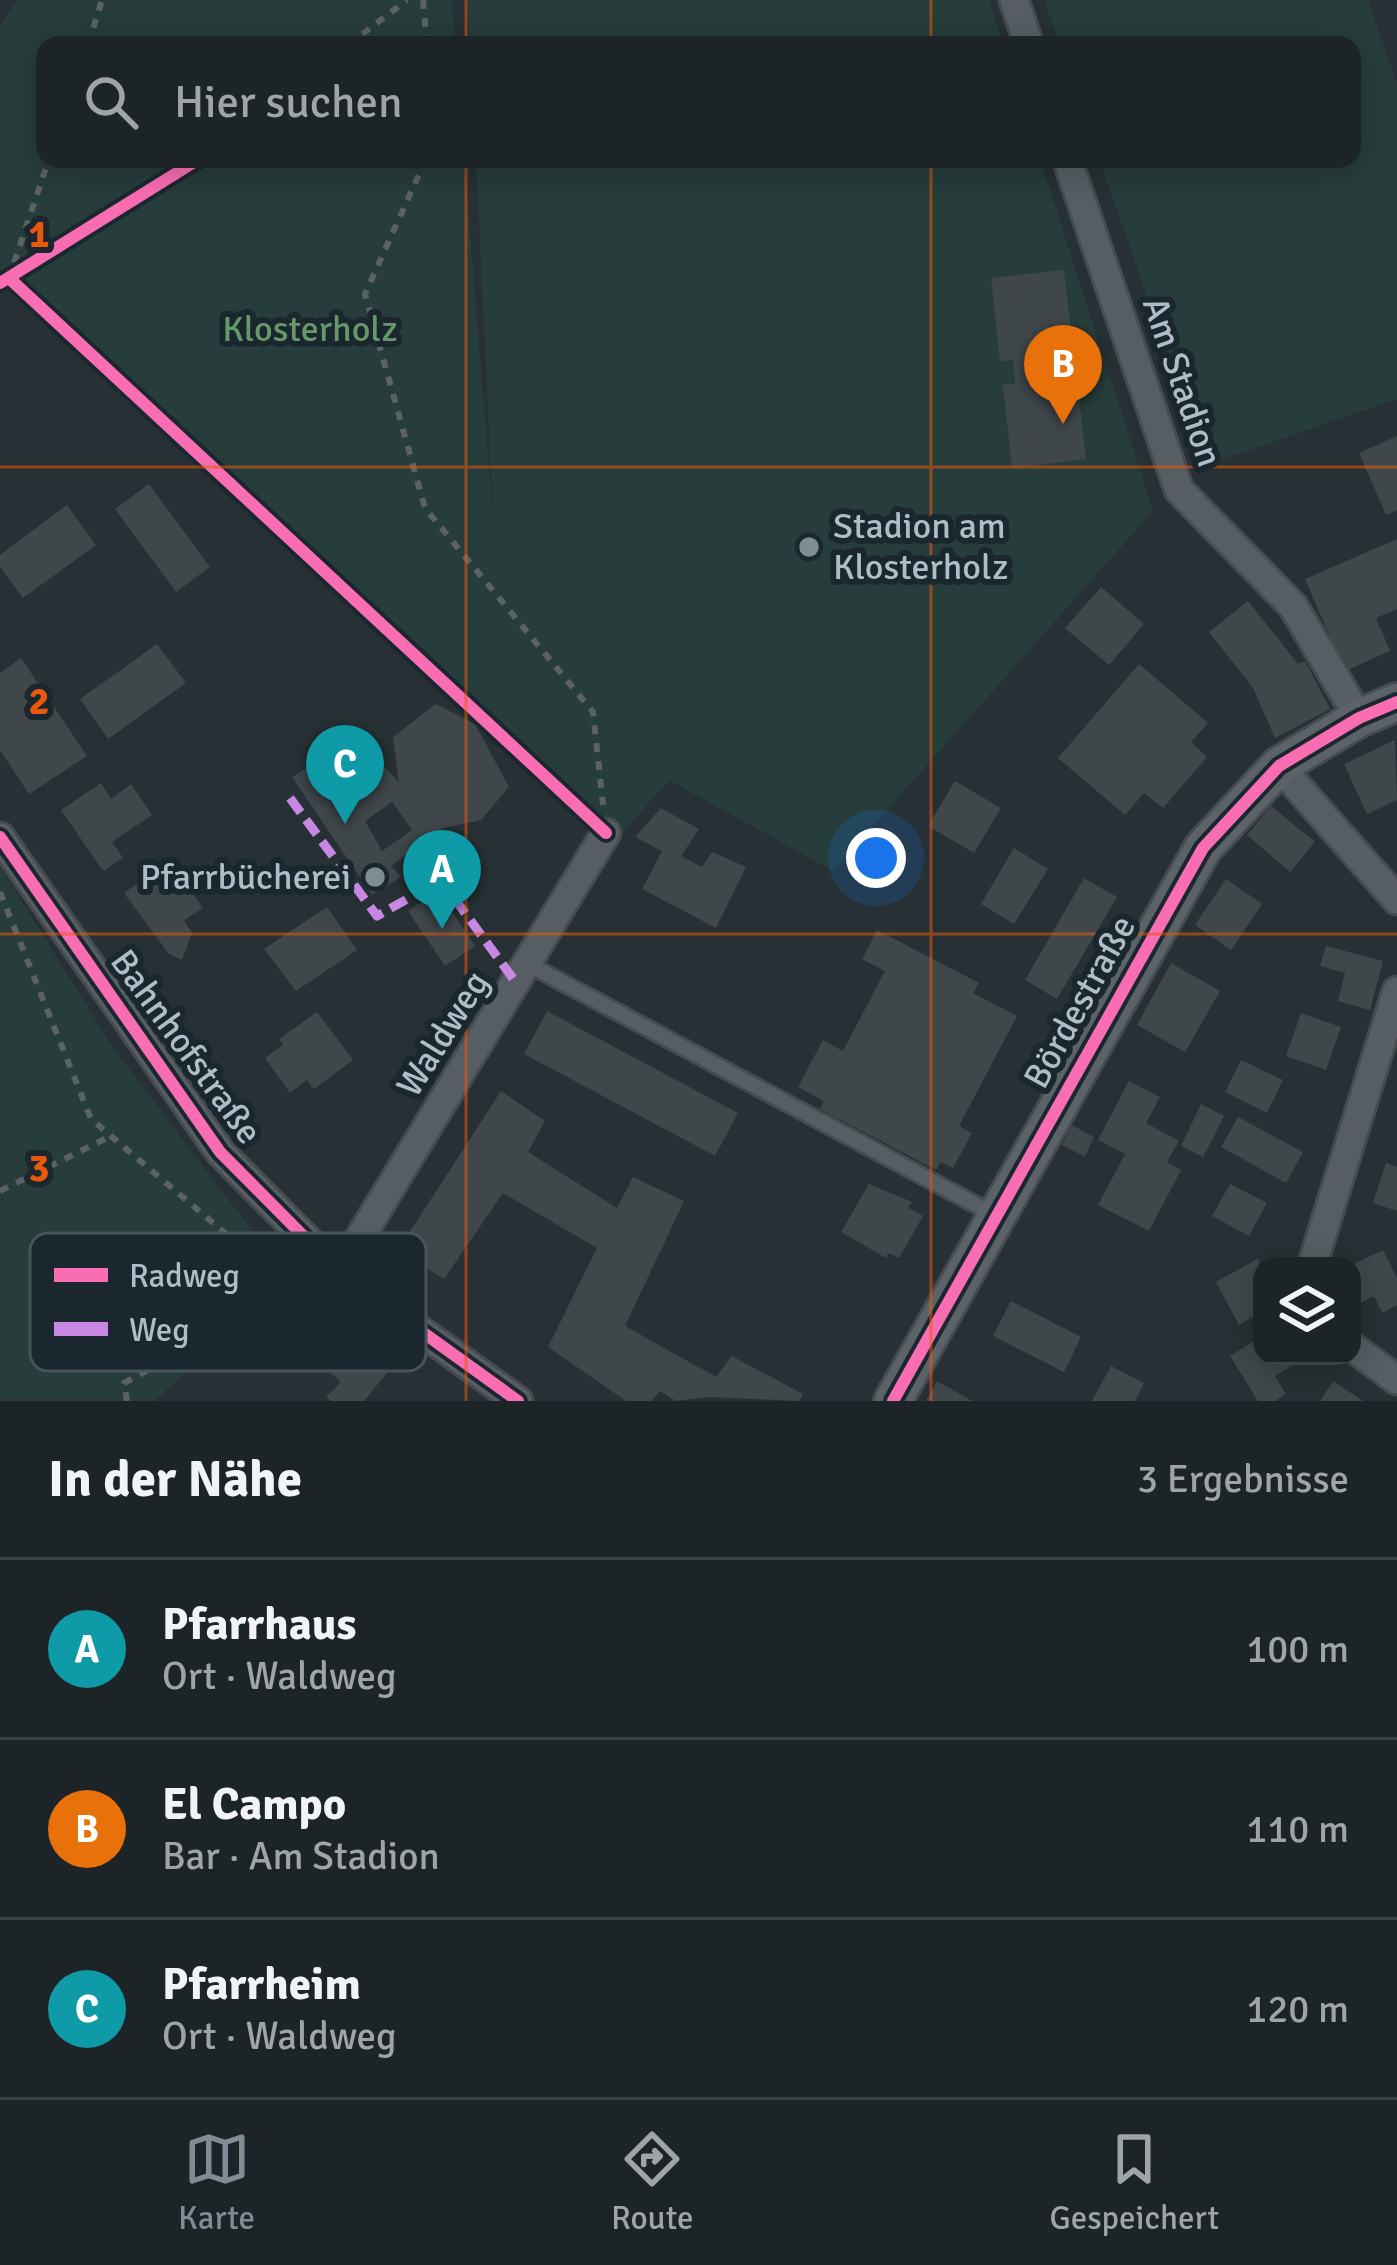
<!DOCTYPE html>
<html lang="de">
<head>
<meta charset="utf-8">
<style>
  body { margin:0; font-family:Signika,sans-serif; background:#252c2f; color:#f1f3f6 }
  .controls { position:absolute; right:36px; bottom:36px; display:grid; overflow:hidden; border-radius:24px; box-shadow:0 6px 30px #0003 }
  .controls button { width:108px; height:108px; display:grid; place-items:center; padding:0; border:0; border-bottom:3px solid #3b4144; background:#1d2427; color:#f1f3f6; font:60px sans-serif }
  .you { position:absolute; left:876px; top:858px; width:42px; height:42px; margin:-30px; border:9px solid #fff; border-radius:50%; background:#1a73e8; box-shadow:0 0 0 18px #1a73e833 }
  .badge { display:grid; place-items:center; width:78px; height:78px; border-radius:50%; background:#808c94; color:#fff; font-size:39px; font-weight:700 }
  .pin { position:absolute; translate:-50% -99px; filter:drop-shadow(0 3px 6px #0008) }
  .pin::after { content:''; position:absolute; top:63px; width:42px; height:36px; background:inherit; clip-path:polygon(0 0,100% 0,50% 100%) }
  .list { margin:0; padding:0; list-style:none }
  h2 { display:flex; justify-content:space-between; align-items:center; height:156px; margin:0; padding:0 48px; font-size:51px }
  h2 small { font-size:39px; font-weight:400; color:#a0a4a7 }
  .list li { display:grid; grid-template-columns:78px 1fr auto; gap:36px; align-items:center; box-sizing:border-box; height:180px; padding:0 48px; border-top:3px solid #3b4144 }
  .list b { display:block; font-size:45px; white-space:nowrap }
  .list p { margin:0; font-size:39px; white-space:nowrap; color:#a0a4a7 }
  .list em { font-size:39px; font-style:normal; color:#a0a4a7 }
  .icon { flex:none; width:66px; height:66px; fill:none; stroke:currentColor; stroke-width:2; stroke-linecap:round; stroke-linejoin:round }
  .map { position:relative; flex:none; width:1397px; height:1401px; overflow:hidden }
  .search { position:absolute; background:#1d2427; box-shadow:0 6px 30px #0003; left:36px; right:36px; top:36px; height:132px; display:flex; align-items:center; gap:30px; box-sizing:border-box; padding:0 42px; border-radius:24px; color:#a0a4a7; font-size:45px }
  .sheet { height:696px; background:#1d2427 }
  nav { display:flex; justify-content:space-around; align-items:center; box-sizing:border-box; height:168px; border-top:3px solid #3b4144; background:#1d2427; font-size:33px; color:#a0a4a7 }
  nav a { display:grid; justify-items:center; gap:6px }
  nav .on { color:#808c94 }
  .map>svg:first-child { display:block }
  .green { fill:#263d3b }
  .building { fill:#3f474b; fill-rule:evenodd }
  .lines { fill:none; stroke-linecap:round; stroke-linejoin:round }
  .lane-casing { stroke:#454b4f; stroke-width:20 }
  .street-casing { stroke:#454b4f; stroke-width:33 }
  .secondary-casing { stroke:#454b4f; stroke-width:42 }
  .path { stroke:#5a6267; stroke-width:6; stroke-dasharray:9 9; stroke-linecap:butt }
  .lane { stroke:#575e63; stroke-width:14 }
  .street { stroke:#575e63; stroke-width:27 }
  .secondary { stroke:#5b6268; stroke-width:36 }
  .quiet { stroke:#c787e3; stroke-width:9; stroke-dasharray:18 9; stroke-linecap:butt }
  .cycleway-casing { stroke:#1a272f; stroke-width:20 }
  .cycleway { stroke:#f96db3; stroke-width:12 }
  .grid { fill:none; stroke:#e8590c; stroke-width:3; stroke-opacity:0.55 }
  .poi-dot { fill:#808c94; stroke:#1a272f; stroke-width:4.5 }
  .labels { text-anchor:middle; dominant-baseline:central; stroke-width:12; stroke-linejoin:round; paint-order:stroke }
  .park-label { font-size:36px; fill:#679869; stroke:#1a272f }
  .street-label { font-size:36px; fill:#b0bdc7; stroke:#1a272f }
  .poi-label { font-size:36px; fill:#b0bdc7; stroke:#1a272f; text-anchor:start }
  .key { fill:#1a272f; stroke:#47545d; stroke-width:3 }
  .key-label { font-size:33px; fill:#b0bdc7 }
  .grid-label { font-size:39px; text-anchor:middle; font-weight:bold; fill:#e8590c; stroke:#1a272f; stroke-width:12; stroke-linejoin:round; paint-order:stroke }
</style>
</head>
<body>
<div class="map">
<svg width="1397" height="1401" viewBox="0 0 1397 1401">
  <rect width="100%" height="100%" fill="#273034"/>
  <!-- green -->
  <g class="green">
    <polygon points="17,0 452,0 455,45 45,45 45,159 464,159 493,516 476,159 1040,159 1153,511 833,871 669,780 612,845 0,268 0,26"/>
    <polygon points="467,0 989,0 1003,45 470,45"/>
    <polygon points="1054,0 1368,0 1397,84 1397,399 1206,465 1099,159 1352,159 1352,45 1060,45 1045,3"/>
    <polygon points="0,866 112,1046 287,1277 155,1401 0,1401"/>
  </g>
  <!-- building -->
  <g class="building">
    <polygon points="1064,270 1086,459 1012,468 1003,385 1015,384 1013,360 1000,361 991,278"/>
    <polygon points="1397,436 1397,510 1386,515 1359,453"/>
    <polygon points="149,484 210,567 176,592 115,509"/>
    <polygon points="67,505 96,545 23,598 0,567 0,555"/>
    <polygon points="1397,539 1397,609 1376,618 1390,651 1345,671 1305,579"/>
    <polygon points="1101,587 1144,624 1109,665 1065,628"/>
    <polygon points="1248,601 1298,664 1305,661 1330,709 1275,738 1253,688 1209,632"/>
    <polygon points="157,644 186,683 108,739 80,699"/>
    <polygon points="21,658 87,756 29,794 0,750 0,673"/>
    <polygon points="1139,664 1208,723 1191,742 1207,757 1163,808 1144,793 1125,815 1058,758"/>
    <path d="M 436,704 L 475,724 L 509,787 L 481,820 L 443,828 L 391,866 L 401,877 L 372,895 L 292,777 L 321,759 L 339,788 L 379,760 L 399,783 L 393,737 ZM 392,802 L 412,830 L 382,851 L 365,821 Z"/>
    <polygon points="1395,740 1397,800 1367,814 1344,764"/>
    <polygon points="955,781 1001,808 974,853 928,826"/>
    <polygon points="101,783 111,799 131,784 152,815 112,842 123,858 103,871 61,810"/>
    <polygon points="1271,806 1315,842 1290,872 1247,835"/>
    <polygon points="661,808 699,829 681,856 702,867 712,852 746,867 716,928 642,889 662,851 635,837"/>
    <polygon points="1014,848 1048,869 1014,924 981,904"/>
    <polygon points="161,866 169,878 177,872 203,908 184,920 192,933 182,960 169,954 124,893"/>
    <polygon points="1084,878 1117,897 1057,999 1025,980"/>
    <polygon points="1226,879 1262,904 1231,950 1195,925"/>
    <polygon points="438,891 475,946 445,966 408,911"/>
    <polygon points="327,907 357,950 296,991 264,949"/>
    <polygon points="877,930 979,983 973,993 1017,1016 959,1126 972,1133 953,1168 941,1162 936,1170 820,1109 824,1101 798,1087 823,1040 843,1051 885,971 862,959"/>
    <polygon points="1326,946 1383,961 1370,1010 1338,1001 1345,973 1320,966"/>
    <polygon points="1171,963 1220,991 1185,1052 1137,1025"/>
    <polygon points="547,1011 738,1113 715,1156 524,1054"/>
    <polygon points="317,1012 353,1060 314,1089 307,1080 290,1093 265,1058 283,1045 279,1039"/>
    <polygon points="1301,1013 1341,1027 1326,1070 1286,1056"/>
    <polygon points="1241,1060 1283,1080 1267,1113 1225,1092"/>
    <polygon points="1129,1081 1160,1097 1146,1123 1179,1141 1167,1162 1181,1170 1149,1231 1098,1205 1125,1154 1098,1140"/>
    <polygon points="501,1091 545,1121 528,1152 617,1208 633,1177 684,1201 625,1326 716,1377 732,1356 803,1394 799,1401 709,1397 676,1401 660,1391 651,1401 626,1401 548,1347 597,1248 503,1193 444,1279 398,1250"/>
    <polygon points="1201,1104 1224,1116 1203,1157 1181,1146"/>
    <polygon points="1238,1117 1303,1152 1286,1183 1221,1147"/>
    <polygon points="1072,1125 1094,1137 1085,1157 1062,1145"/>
    <polygon points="1386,1163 1397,1167 1397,1211 1373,1203"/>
    <polygon points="869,1184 912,1202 908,1208 923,1216 899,1258 889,1253 886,1258 841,1232"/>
    <polygon points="1230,1184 1267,1203 1249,1236 1212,1216"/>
    <polygon points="1383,1250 1397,1278 1397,1305 1382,1313 1374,1296 1352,1307 1352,1265"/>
    <polygon points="1259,1258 1262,1312 1239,1325 1216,1282"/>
    <polygon points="295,1298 340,1333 317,1364 309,1358 297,1374 282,1362 294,1347 271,1329"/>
    <polygon points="1011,1301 1081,1337 1064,1372 993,1336"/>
    <polygon points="1262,1336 1262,1356 1308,1356 1275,1376 1286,1394 1275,1401 1258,1401 1230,1356"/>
    <polygon points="350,1338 391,1368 364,1401 331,1401 326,1397 341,1382 326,1369"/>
    <polygon points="1111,1366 1144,1383 1135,1401 1092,1401"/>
    <polygon points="937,1381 972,1401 926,1401"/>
    <polygon points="1333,1381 1363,1401 1320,1401"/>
  </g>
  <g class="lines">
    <defs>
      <g id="lane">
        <polyline points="0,283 9,278"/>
        <polyline points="528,964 993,1214"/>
      </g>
      <g id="street">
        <polyline points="1014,0 1029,45"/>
        <polyline points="1067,159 1179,490 1293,606 1359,718"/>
        <polyline points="1279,766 1397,900"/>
        <polyline points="0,837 220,1152 339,1272 518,1401"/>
        <polyline points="1312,1266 1397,991"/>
        <polyline points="339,1272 606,833"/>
        <polyline points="1352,1347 1397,1380"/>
      </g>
      <polyline id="secondary" points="893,1401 1203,848 1279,766 1359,718 1397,702"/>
    </defs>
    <!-- lane casing -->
    <use href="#lane" class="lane-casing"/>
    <!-- street casing -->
    <use href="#street" class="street-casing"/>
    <!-- secondary casing -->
    <use href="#secondary" class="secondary-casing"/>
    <!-- path -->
    <g class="path">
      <polyline points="423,0 427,45"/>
      <polyline points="88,45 102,0"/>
      <polyline points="348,45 407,0"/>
      <polyline points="426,159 365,294 425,508 593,712 603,805"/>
      <polyline points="14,263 49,159"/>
      <polyline points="27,266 199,159"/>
      <polyline points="24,292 586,814"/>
      <polyline points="0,892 91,1119 292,1290"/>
      <polyline points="0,1191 111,1136"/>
      <polyline points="127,1401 124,1383 314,1282"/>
    </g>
    <!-- lane -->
    <use href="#lane" class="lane"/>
    <!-- street -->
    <use href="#street" class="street"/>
    <!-- secondary -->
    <use href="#secondary" class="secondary"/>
    <!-- quiet -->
    <polyline class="quiet" points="290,798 377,916 441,880 517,984"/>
    <defs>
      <g id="cycleway">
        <polyline points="9,278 606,833"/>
        <polyline points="0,283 199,159"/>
        <polyline points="0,837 220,1152 339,1272 518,1401"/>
        <polyline points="893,1401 1203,848 1279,766 1359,718 1397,702"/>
      </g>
    </defs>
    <!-- cycleway casing -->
    <use href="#cycleway" class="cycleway-casing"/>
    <!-- cycleway -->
    <use href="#cycleway" class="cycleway"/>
  </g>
  <!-- grid -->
  <path class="grid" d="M 466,0 L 466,45M 931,0 L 931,45M 466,159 L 466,1401M 931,159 L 931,1401M 0,467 L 1397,467M 0,934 L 1397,934"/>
  <!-- markers -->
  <g class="poi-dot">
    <circle cx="809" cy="547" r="12"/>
    <circle cx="375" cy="877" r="12"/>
  </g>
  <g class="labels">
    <!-- park labels -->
    <g class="park-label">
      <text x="310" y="329">Klosterholz</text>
    </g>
    <!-- street labels -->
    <g class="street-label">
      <text transform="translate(1182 382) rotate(71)">Am Stadion</text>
      <text transform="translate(1080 1002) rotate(-61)">Bördestraße</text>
      <text transform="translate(443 1034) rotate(-58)">Waldweg</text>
      <text transform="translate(186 1047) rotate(54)">Bahnhofstraße</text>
    </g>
    <!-- poi labels -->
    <g class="poi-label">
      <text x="833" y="526">Stadion am<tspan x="833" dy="41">Klosterholz</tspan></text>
      <text x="351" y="877" text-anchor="end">Pfarrbücherei</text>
    </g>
  </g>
  <!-- legend -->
  <rect x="30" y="1233" width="396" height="138" rx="18" class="key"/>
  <rect x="54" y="1268" width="54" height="14" fill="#f96db3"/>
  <rect x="54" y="1322" width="54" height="14" fill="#c787e3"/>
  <g class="key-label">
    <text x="129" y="1287">Radweg</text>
    <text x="129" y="1341">Weg</text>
  </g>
  <g class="grid-label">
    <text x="39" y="247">1</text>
    <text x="39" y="714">2</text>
    <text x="39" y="1181">3</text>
  </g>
</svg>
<div class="controls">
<button><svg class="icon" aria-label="layers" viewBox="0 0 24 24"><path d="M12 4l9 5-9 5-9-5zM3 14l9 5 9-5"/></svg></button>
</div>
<div class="you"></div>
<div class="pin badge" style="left:442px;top:929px;background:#0f9aa8">A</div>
<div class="pin badge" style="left:1063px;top:424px;background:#e8710a">B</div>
<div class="pin badge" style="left:345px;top:824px;background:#0f9aa8">C</div>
<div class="search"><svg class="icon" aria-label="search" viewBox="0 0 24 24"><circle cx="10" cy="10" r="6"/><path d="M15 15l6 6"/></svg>Hier suchen</div>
</div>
<section class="sheet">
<h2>In der Nähe<small>3 Ergebnisse</small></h2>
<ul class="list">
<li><span class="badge" style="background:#0f9aa8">A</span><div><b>Pfarrhaus</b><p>Ort · Waldweg</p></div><em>100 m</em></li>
<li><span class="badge" style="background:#e8710a">B</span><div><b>El Campo</b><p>Bar · Am Stadion</p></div><em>110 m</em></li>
<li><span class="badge" style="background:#0f9aa8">C</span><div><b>Pfarrheim</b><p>Ort · Waldweg</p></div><em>120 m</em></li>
</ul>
</section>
<nav>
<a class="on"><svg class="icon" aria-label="map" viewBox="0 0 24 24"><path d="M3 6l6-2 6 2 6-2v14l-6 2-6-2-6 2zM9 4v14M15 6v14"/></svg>Karte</a>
<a><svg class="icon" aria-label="directions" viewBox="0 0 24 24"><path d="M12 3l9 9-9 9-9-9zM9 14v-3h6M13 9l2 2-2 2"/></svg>Route</a>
<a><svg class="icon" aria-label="saved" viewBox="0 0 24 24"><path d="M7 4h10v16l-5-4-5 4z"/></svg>Gespeichert</a>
</nav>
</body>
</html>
